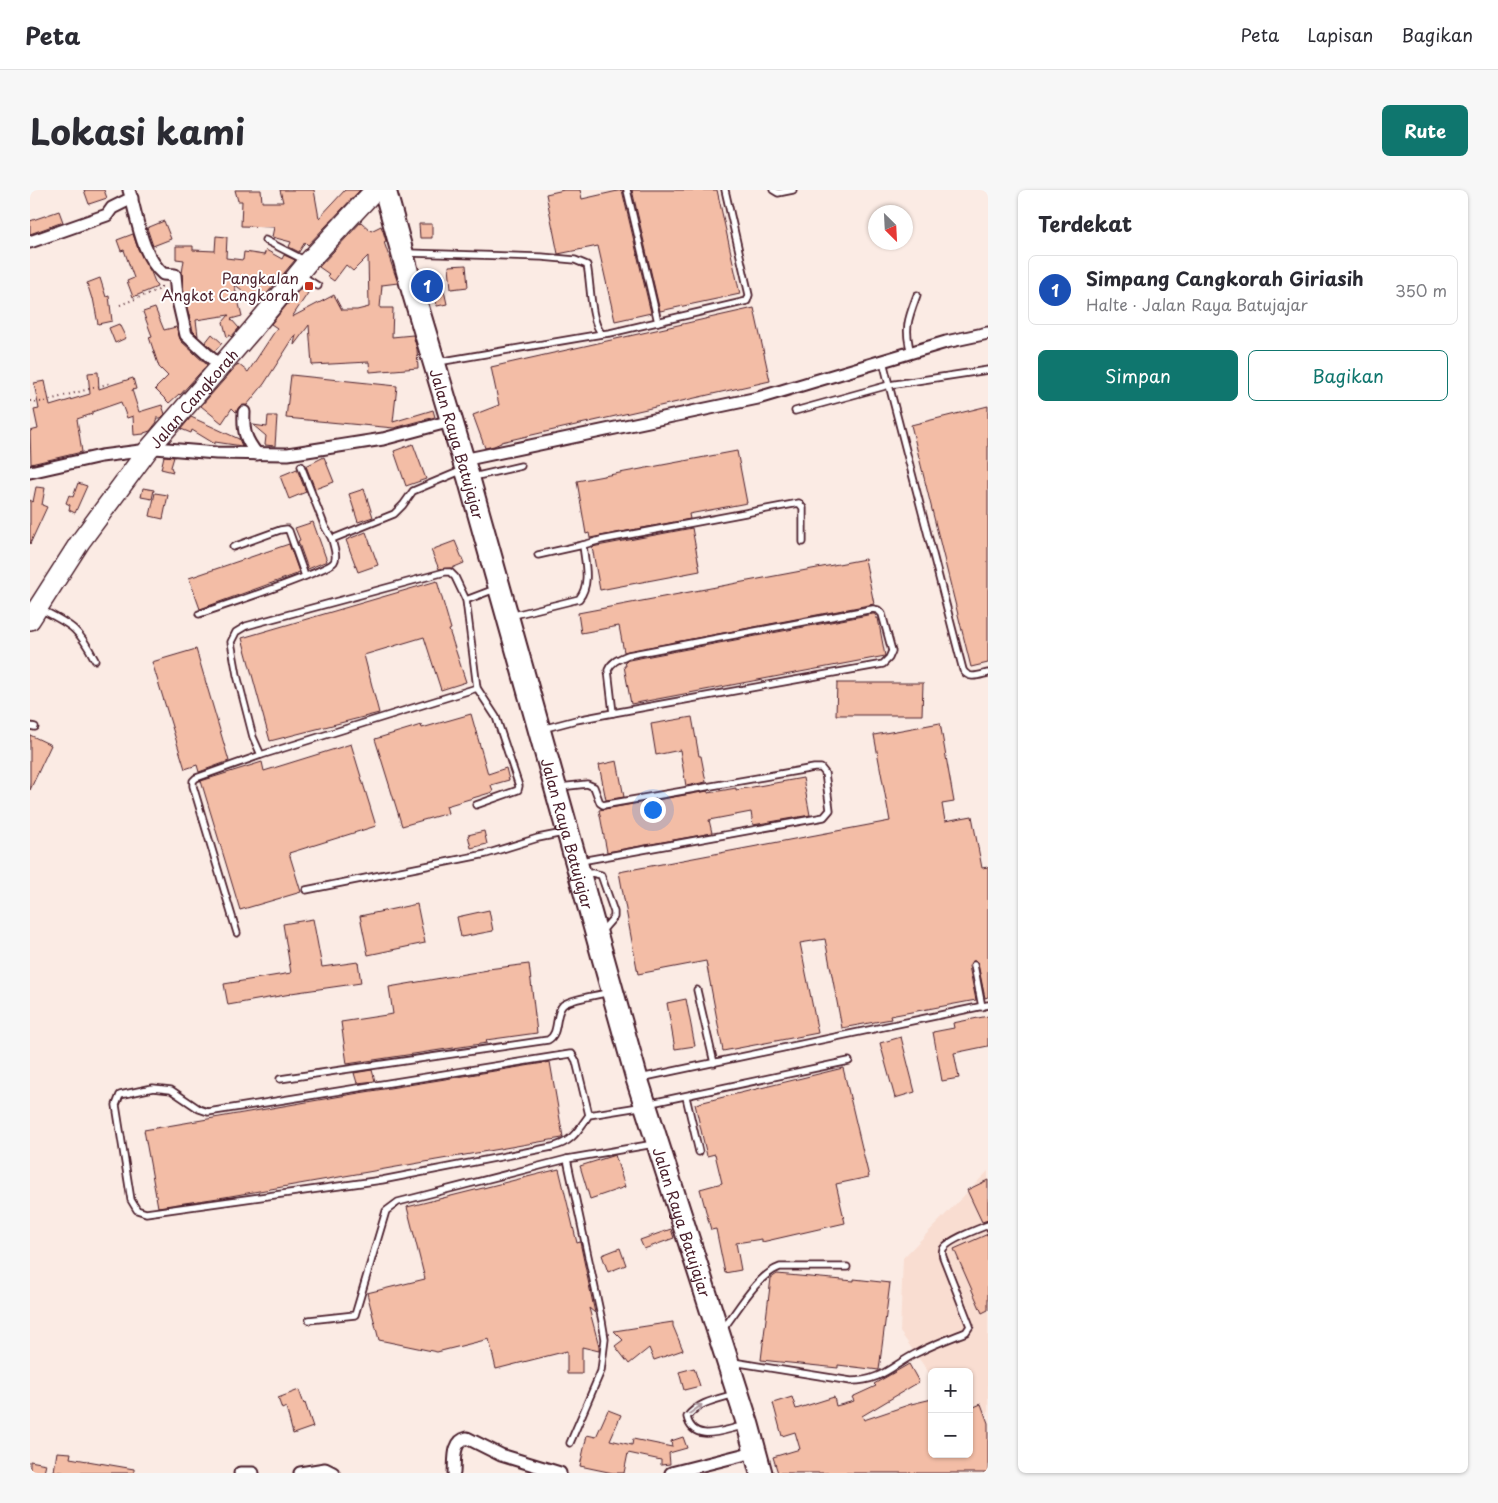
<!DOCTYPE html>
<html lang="id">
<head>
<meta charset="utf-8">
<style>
  body { margin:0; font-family:"Playpen Sans",sans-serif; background:#f7f7f7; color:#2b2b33 }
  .controls { position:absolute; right:15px; bottom:15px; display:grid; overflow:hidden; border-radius:8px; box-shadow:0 1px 4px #0004 }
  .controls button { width:45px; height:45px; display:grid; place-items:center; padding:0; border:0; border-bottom:1px solid #e1e1e2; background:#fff; color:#2b2b33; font:25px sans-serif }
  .compass { position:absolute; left:838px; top:15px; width:45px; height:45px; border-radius:50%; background:#fff; box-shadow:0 1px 4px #0004; rotate:156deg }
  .you { position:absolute; left:622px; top:619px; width:18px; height:18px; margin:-12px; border:4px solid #fff; border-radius:50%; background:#1a73e8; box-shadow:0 0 0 8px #1a73e833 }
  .badge { display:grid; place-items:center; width:32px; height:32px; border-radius:50%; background:#0f766e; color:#fff; font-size:16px; font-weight:700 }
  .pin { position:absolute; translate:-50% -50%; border:2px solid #fff; box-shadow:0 1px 5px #0006 }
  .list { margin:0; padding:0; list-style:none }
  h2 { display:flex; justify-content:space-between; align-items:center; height:65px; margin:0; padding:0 20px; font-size:21px }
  h2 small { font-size:16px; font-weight:400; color:#7c7c81 }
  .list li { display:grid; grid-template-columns:32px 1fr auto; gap:15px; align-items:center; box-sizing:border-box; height:70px; margin:0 10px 10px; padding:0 10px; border:1px solid #e1e1e2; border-radius:8px }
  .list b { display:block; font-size:19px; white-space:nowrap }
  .list p { margin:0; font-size:16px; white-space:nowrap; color:#7c7c81 }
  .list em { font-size:16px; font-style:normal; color:#7c7c81 }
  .actions { display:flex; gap:10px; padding:15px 20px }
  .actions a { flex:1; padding:11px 0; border:1px solid #0f766e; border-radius:8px; text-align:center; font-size:18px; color:#0f766e }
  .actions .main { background:#0f766e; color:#fff }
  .map { position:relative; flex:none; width:958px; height:1283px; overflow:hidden; border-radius:8px }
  header { display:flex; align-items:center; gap:30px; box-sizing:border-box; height:70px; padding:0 25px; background:#fff; border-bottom:1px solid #e1e1e2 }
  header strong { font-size:24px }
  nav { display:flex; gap:28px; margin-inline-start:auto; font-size:18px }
  .intro { display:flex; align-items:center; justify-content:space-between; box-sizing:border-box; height:120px; padding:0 30px }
  h1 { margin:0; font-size:35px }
  .button { padding:12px 22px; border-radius:8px; background:#0f766e; color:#fff; font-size:18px; font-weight:700 }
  main { display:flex; gap:30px; padding:0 30px }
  aside { flex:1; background:#fff; border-radius:8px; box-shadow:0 1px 4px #0004 }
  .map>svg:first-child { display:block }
  .built { fill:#f9ddd1 }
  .building { fill:#f3bda6; stroke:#4a1f2b }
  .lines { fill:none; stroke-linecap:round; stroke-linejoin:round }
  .lane-casing { stroke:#4a1f2b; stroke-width:9 }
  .street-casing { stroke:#4a1f2b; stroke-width:15 }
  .primary-casing { stroke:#4a1f2b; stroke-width:22 }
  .highway-casing { stroke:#4a1f2b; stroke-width:25 }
  .path { stroke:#4a1f2b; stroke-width:2; stroke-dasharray:1 4; stroke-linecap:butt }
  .lane { stroke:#fff; stroke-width:5.5 }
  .street { stroke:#fff; stroke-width:11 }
  .primary { stroke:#fff; stroke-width:19 }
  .highway { stroke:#fff; stroke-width:21 }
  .oneway { stroke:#ae9aa0 }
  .poi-dot { fill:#c8321e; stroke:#fff; stroke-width:2 }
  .labels { text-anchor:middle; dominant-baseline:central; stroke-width:4; stroke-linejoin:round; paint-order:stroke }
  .poi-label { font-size:15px; fill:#4a1f2b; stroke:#fff; text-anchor:end }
  .street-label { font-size:15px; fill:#4a1f2b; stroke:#fff }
</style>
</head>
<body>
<header>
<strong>Peta</strong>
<nav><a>Peta</a><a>Lapisan</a><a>Bagikan</a></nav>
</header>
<div class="intro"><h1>Lokasi kami</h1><a class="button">Rute</a></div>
<main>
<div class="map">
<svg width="958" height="1283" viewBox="0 0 958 1283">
  <rect width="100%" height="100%" fill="#fbebe4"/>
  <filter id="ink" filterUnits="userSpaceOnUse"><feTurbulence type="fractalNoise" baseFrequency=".02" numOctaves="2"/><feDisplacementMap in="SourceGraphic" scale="10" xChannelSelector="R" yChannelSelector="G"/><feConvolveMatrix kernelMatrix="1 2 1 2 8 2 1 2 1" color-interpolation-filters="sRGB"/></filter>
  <g filter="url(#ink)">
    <!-- built -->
    <polygon class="built" points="958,981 958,1225 952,1218 939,1211 939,1182 902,1182 902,1187 870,1142 873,1068"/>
    <!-- building -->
    <g class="building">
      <polygon points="54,0 74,0 77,8 59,14"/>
      <polygon points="205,0 231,0 232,12 253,12 250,0 284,0 289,28 315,0 330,0 278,55 275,52 269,62 259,57 261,52 242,47 244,37 211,36 212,11 208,11"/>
      <polygon points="534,0 550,0 552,9 592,0 621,123 585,131 568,56 528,64 516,4"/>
      <polygon points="602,0 687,0 710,104 630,121"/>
      <polygon points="29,21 33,32 0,44 0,31"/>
      <polygon points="134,31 141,49 123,56 117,38"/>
      <polygon points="331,32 341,41 351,36 353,41 356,51 354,52 368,93 352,95 350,118 363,118 362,147 383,145 387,159 388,178 340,182 339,172 282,175 279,135 264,155 266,144 234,194 217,215 210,216 206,222 202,218 192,233 171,216 208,174 218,182 247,138 241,134 271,98 278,103 262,127 304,105 312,120 327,120 339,117 338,66 323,81 316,75 304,91 297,86 299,84 289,77"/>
      <polygon points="389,34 402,34 402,48 390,48"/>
      <polygon points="103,44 108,59 121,82 127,97 103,107 97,91 104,88 94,60 91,61 87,50"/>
      <polygon points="186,46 197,47 196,68 213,70 214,62 234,65 236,60 252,69 254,65 265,70 229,113 204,94 212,126 201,129 209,138 201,147 200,145 197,147 193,132 199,125 166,130 168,146 163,141 154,105 152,83 154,70 146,69 146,56 163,56 163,60 185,61"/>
      <polygon points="436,75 438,97 421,99 419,76"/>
      <polygon points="70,88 76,107 79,106 82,131 68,134 63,108 62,109 57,93"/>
      <polygon points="413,96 417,114 407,116 403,98"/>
      <polygon points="125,118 134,140 146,137 151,151 177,175 150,205 149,204 139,213 125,199 138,186 129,177 119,147 122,146 113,122"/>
      <polygon points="724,118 740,191 471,252 471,253 464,256 455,258 443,225 469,215 461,177"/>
      <polygon points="89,134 96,148 85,153 79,138"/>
      <polygon points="182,144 192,153 185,161 175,153"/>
      <polygon points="68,182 69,199 103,188 106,199 102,200 109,222 132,215 135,224 131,228 126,228 127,232 120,241 114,243 114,244 104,245 103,226 97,228 91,212 62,222 62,224 47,229 52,262 1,274 0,241 8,239 4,220 9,219 4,193 15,191 20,216 60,204 58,183"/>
      <polygon points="261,185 367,196 363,232 403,220 405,227 364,238 256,228"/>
      <polygon points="958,216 958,473 941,477 881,235"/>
      <polygon points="238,226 247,226 245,256 235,255 236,246 223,235 237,237"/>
      <polygon points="161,227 209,249 212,256 185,252 185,254 162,240 161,243 151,239"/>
      <polygon points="383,254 396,289 376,296 364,261"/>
      <polygon points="707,261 717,313 659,324 660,329 560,348 559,343 556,344 547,291"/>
      <polygon points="134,266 144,267 141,277 143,282 131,279"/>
      <polygon points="294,267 304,292 285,299 276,276"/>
      <polygon points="267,279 276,302 259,309 250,286"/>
      <polygon points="48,293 57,296 45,323 39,320 40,315 36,313 39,305 43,307"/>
      <polygon points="6,297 15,298 12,315 17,317 0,354 0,310 3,312"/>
      <polygon points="113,298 124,300 122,309 111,307"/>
      <polygon points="334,299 343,327 328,332 319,304"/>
      <polygon points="125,303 138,305 133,329 120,326"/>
      <polygon points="283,332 297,371 278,379 268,351 270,350 265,338"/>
      <polygon points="662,338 670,381 570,400 562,357"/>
      <polygon points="336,342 348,375 328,382 316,350"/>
      <polygon points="425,351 434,373 422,378 409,379 401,360"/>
      <polygon points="259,354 269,382 267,383 267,384 170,419 159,388"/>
      <polygon points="835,369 844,414 594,462 589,436 551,443 548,423"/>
      <polygon points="407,391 421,439 419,440 436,492 411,500 394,447 334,465 349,523 240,551 212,448"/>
      <polygon points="843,424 845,424 846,428 848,428 855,466 601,514 594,476 596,476 595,471 599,470"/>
      <polygon points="166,459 199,571 169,582 167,575 155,579 122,472"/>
      <polygon points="807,493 893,493 892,525 806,525"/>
      <polygon points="441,524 458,584 476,578 479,590 461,595 463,602 416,616 418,623 372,636 345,549 391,535 392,538"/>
      <polygon points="662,527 669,566 671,566 676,592 656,596 650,560 626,565 621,534"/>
      <polygon points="910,533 924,612 912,614 915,631 942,626 952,678 958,677 958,807 955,808 948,774 946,771 943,771 939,776 946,810 860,826 861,829 812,838 795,749 770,753 788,843 693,861 676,771 608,784 589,682 860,631 844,545"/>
      <polygon points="0,545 21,555 0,600"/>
      <polygon points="321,554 346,636 259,663 271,702 210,720 171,591 232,572 234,581"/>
      <polygon points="587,571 594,607 576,610 569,575"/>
      <polygon points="773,588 780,625 723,635 721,622 679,630 682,643 577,662 569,620 678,601 678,603 706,598 706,600"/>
      <polygon points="454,641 457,654 441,658 438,645"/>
      <polygon points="387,714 395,753 338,765 330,726"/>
      <polygon points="459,720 463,741 431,747 427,727"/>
      <polygon points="283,729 292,777 328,772 331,793 261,803 261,804 198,815 194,794 261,783 253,734"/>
      <polygon points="499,774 507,843 456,850 457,853 317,874 311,832 363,824 359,797 458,780 458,779"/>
      <polygon points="656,809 665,856 645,859 637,813"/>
      <polygon points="958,826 958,856 924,863 929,888 912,891 903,842 924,838 923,833"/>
      <polygon points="871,847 885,902 865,908 850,853"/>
      <polygon points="520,872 533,947 532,948 195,1007 128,1017 114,940 329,903"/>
      <polygon points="813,878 839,987 806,994 815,1033 732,1052 732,1049 706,1053 711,1080 695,1083 686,1039 681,1040 670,999 692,993 685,964 677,966 665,914"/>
      <polygon points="342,880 345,891 327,893 324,883"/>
      <polygon points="585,965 595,997 560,1009 550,976"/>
      <polygon points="529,979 547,1053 550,1052 565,1123 559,1118 569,1156 569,1161 552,1157 552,1184 537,1184 537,1161 466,1179 459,1149 407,1162 349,1150 337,1103 395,1089 377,1017"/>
      <polygon points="958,990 958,1030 952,1032 937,1000"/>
      <polygon points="641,1039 644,1048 614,1059 610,1050"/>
      <polygon points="958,1040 958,1120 952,1123 924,1059 958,1044 956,1041"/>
      <polygon points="590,1058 596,1075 578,1082 572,1065"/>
      <polygon points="747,1084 824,1091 824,1089 860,1093 849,1180 808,1175 808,1178 731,1170 741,1088"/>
      <polygon points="643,1132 643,1136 653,1160 624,1170 619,1158 599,1174 585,1156 593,1150 584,1141"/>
      <polygon points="879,1174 889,1192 832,1226 834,1230 881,1214 902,1209 902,1264 939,1264 939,1219 951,1214 958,1233 958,1283 748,1283 743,1267 770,1259 765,1242 752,1246 743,1213 762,1207 766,1219 804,1207 806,1216 824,1211 822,1207 846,1196 844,1194"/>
      <polygon points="664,1178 670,1196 654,1200 649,1182"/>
      <polygon points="269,1200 274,1214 275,1213 283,1237 263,1244 256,1217 252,1219 248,1208"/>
      <polygon points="578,1220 591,1225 580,1250 602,1255 603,1249 642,1257 641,1251 653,1247 657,1258 639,1263 640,1274 631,1275 631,1270 598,1263 594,1283 583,1283 550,1276 557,1245 566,1247"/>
      <polygon points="27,1262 41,1263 40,1268 104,1279 104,1283 38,1283 24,1281"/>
      <polygon points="0,1271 16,1274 14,1283 0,1283"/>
    </g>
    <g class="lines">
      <defs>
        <g id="lane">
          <polyline points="597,0 628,132"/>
          <polyline points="743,0 748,3 763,0"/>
          <polyline points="235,50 276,71"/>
          <path d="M 378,63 L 512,67 L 545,70 L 557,75 C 561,93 560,132 572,144 L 580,143 L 717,111 L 719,105 L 695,0"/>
          <polyline points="271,85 288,96"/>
          <path d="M 881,163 C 874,138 878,129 887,105"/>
          <polyline points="408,172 572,144"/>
          <path d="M 958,180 L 859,195 L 933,480 C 939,490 949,485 958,483"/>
          <polyline points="765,221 859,195 853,171"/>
          <polyline points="271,276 295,337 302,349"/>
          <polyline points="443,287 491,276"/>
          <polyline points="203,357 250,340 257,339 259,341 275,386"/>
          <polyline points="508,365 553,355"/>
          <polyline points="436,410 465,399"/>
          <path d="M 10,419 C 41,435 48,437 65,470"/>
          <path d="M 843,419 L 848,420 L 852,424 L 862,461 L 859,468 L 853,474 L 583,523 L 578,480 C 582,471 589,469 598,465 Z"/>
          <path d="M 169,424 C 187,418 298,381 304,372 C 308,366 303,356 302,349 L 364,324 L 373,315 L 383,301 L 433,280"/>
          <path d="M 480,426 L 549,409 C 561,394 555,373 553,355 L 571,350 L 769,313 L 773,318 L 773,352"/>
          <polyline points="0,536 5,537"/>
          <polyline points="512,539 546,530 583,523"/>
          <polyline points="231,565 223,547 207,485 201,452 206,442 216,436 415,382 420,382 425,387 436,410 447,498 466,527 489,596 488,600 446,615"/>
          <polyline points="530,597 557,594 564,597 570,613 573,615 784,578 791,578 795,583 800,620 794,627 551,671"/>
          <polyline points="555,684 562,683 571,685 584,722 584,727 571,742"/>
          <polyline points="276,700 456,664 508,648 533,643"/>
          <polyline points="207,743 163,596 163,591 166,588 231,565 447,498"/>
          <polyline points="944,775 952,817"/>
          <polyline points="667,800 684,873"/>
          <polyline points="610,888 958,815"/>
          <path d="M 250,889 L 518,850 C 530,844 524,824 533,815 C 542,808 567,806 579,802"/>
          <polyline points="656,907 669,962"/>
          <path d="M 559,925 L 546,871 L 542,864 L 540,864 L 178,922 L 169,919 L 141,900 L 123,898 L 90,905 L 86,915 L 101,1010 L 107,1020 L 116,1023 L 352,990 L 522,957 C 542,952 547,942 559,925 L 615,916 L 626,912 L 819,871"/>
          <polyline points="537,969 572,1131 575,1149 571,1181 540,1253"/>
          <polyline points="279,1130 325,1125 356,1021 368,1012 537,969 624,954"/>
          <path d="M 693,1139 C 708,1120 727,1085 750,1077 L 817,1077"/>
          <path d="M 703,1172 L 821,1191 C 853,1191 863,1174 889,1162 C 904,1154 921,1148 936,1142 L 940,1136 L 913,1067 C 912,1064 912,1062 913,1059 C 918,1050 948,1039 958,1035"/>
          <path d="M 705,1204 C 688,1209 668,1212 657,1227 C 663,1254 693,1240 713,1236"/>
        </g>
        <g id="street">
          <path d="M 99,0 C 108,28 110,63 133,84 L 145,85 L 147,106 L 156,145 L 191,177"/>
          <polyline points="0,52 77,25 82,18 102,8"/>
          <path d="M 214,222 C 213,241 215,249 227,264"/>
          <polyline points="433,270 728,208 916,152 958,143"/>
          <polyline points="0,282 71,266 118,260 125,258 186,263 258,264 353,249 421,231"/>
          <polyline points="210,1283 223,1283"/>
          <polyline points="270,1283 295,1279 303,1283"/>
          <path d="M 424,1283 C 425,1271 422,1251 437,1248 L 471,1265 L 530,1283"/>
          <polyline points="641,1283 724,1262"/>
        </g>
        <g id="primary">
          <path id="s1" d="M 0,430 L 50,352 L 118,260 L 222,140 L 278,72 L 345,0"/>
        </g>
        <g id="highway">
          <path id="s2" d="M 355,0 L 383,102 L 439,289 L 607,889 L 718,1235 L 731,1283"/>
        </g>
      </defs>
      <!-- lane casing -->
      <use href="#lane" class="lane-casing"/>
      <!-- street casing -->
      <use href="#street" class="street-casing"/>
      <!-- primary casing -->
      <use href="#primary" class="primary-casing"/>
      <!-- highway casing -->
      <use href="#highway" class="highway-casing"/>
      <!-- path -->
      <g class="path">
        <polyline points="90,115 128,100 131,97 131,94"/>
        <polyline points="0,211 12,212 81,193"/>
      </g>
      <!-- lane -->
      <use href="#lane" class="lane"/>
      <!-- street -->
      <use href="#street" class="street"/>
      <!-- primary -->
      <use href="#primary" class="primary"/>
      <!-- highway -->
      <use href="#highway" class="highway"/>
    </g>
    <!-- one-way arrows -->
    <defs><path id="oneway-shaft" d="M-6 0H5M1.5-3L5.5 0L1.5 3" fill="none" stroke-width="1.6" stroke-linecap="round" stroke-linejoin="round" transform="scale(1.25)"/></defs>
    <use class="oneway" href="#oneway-shaft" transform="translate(666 1219) rotate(-36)"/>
  </g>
  <!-- markers -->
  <rect class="poi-dot" x="274" y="91" width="10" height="10" rx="2.5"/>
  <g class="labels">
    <!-- poi labels -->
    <g class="poi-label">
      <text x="269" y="87">Pangkalan<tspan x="269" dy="17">Angkot Cangkorah</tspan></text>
    </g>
    <!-- street labels -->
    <g class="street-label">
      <text stroke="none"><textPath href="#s1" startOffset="276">Jalan Cangkorah</textPath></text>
      <text stroke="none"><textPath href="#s2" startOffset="264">Jalan Raya Batujajar</textPath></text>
      <text stroke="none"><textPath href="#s2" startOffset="669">Jalan Raya Batujajar</textPath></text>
      <text stroke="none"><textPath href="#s2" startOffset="1074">Jalan Raya Batujajar</textPath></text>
    </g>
  </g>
</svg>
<div class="controls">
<button>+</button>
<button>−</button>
</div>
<svg class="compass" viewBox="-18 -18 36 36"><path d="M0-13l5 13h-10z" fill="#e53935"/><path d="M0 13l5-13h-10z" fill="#7c7c81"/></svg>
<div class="you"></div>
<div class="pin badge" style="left:397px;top:96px;background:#1a4fb4">1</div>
</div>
<aside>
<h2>Terdekat<small></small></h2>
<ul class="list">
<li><span class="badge" style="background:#1a4fb4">1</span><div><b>Simpang Cangkorah Giriasih</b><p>Halte · Jalan Raya Batujajar</p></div><em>350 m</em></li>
</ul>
<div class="actions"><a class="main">Simpan</a><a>Bagikan</a></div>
</aside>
</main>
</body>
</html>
